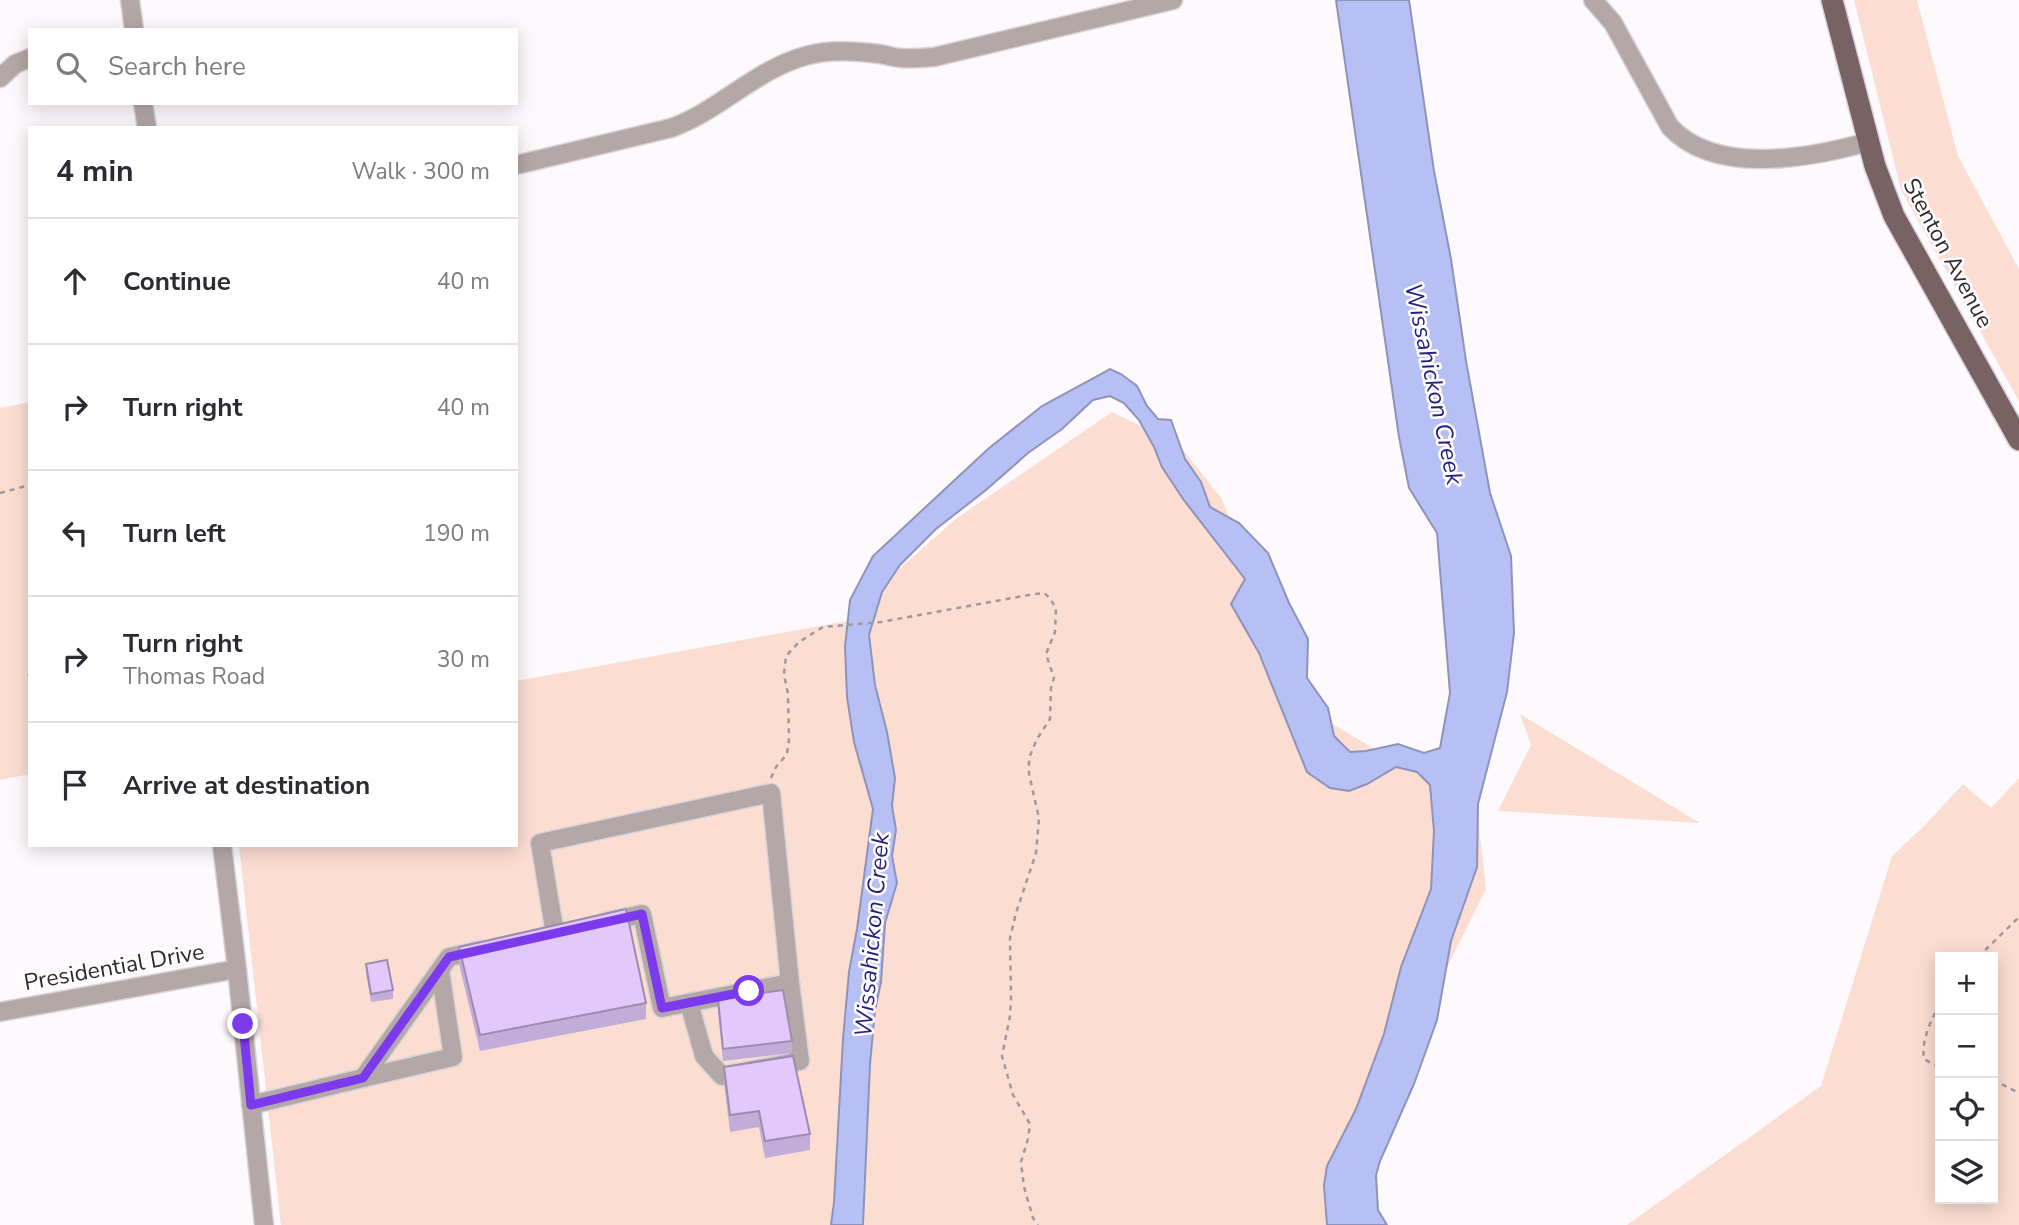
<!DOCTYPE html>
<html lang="en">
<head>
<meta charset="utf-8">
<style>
  body { margin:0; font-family:"Nunito Sans",sans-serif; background:#f7f7f7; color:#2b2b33 }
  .controls { position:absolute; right:21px; bottom:21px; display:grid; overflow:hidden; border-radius:0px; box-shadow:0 4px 18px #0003 }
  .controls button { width:63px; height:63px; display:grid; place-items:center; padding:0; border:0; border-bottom:2px solid #e1e1e2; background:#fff; color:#2b2b33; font:35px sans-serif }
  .stop { position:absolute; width:21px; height:21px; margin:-16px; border:5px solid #7c3aed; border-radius:50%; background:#fff }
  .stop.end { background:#7c3aed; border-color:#fff; box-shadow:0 2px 7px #0008 }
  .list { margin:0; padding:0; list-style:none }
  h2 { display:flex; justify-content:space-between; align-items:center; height:91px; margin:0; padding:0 28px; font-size:30px }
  h2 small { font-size:23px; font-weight:400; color:#7c7c81 }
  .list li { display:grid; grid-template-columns:46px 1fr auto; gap:21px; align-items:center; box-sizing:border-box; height:126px; padding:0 28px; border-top:2px solid #e1e1e2 }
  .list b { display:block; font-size:26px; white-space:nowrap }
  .list p { margin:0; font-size:23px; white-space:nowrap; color:#7c7c81 }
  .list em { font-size:23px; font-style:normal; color:#7c7c81 }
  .icon { flex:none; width:38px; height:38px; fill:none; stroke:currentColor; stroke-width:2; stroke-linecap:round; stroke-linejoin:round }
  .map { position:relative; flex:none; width:2019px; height:1225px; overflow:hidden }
  .search { position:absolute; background:#fff; box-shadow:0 4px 18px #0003; left:28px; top:28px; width:490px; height:77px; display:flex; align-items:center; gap:18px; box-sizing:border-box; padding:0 24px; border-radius:0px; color:#7c7c81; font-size:26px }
  .panel { position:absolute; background:#fff; box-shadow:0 4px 18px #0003; left:28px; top:126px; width:490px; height:721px; border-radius:0px }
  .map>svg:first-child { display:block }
  .green { fill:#fcddd2; fill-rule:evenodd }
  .water { fill:#b7c0f5; stroke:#8f93ba; stroke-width:2 }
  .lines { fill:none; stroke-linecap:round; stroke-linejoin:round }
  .minor-casing { stroke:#d9d4d7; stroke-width:21 }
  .major-casing { stroke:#d9d4d7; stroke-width:24 }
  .path { stroke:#9f989c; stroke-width:2.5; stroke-dasharray:5 5; stroke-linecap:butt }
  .minor { stroke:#b4a7a8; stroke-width:18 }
  .major { stroke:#796264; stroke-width:21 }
  .wall { fill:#c2acd8 }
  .building { fill:#e2c8fb; stroke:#9e8cb0; stroke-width:2 }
  .route { stroke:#7c3aed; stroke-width:9 }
  .labels { text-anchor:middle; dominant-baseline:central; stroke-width:5; stroke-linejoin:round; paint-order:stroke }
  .street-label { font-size:23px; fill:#32292f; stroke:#fff }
  .water-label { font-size:24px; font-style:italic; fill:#271e80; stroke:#fff }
</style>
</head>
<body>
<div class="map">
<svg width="2019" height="1225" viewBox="0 0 2019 1225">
  <rect width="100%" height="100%" fill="#fef9fc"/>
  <!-- green -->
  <g class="green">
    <polygon points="1854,0 1917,0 1958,156 2019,269 2019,401 1901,190"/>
    <polygon points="30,402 30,774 0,780 0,408"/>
    <polygon points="1112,412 1179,445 1222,499 1248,568 1318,715 1389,758 1470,746 1486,889 1337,1188 1355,1225 281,1225 239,845 516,845 516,681 864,618 899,569 957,518"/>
    <polygon points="1520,714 1700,823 1498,811 1531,745"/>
    <path d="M 2019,778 L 2019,1225 L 1627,1225 L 1821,1086 L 1892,856 L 1924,826 L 1963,784 L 1991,808 ZM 1993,957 L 1993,1199 L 1940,1199 L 1940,957 Z"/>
  </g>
  <!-- water -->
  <polygon class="water" points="1336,0 1409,0 1434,171 1451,259 1466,361 1490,493 1511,556 1514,633 1507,692 1478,804 1477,867 1451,941 1437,1020 1414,1084 1380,1161 1376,1175 1378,1210 1387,1225 1327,1225 1324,1185 1327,1166 1356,1109 1384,1034 1401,967 1431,889 1434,831 1430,785 1417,772 1396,767 1367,784 1349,791 1330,788 1307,772 1259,653 1231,604 1245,579 1183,499 1162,467 1154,447 1139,420 1124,403 1110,396 1093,400 1062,429 1028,453 986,490 936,529 900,565 882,592 869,635 875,685 887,732 895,778 892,806 896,830 892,856 897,883 885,923 881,982 875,1010 870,1064 863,1225 831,1225 834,1202 843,1039 849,972 857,929 873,809 854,742 847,697 845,647 850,600 873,556 988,449 1042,406 1110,369 1121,374 1137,386 1147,406 1158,419 1171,420 1185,459 1201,482 1210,507 1239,523 1268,553 1289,603 1308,639 1307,678 1328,708 1334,736 1350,752 1366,751 1398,744 1424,753 1440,748 1450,693 1437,533 1409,488 1399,437"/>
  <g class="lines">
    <defs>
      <g id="minor">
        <polyline points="130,0 134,30"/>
        <path d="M 1593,0 L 1613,23 L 1670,127 C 1716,176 1810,158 1868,142"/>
        <polyline points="0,78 15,64 30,58"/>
        <polyline points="143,103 147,128"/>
        <path d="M 516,165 L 671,128 C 719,111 755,70 805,56 C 829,49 855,51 880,54 C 887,55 894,58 901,58 C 912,59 923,58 934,57 L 1173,0"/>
        <polyline points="222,845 237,969 264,1225"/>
        <polyline points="605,922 642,914 662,1008 790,983 800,1061 722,1076 704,1056 689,1003"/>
        <polyline points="555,934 540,843 771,793 790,983"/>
        <polyline points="0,1012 237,969"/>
        <polyline points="363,1078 453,1057 440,970"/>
        <polyline points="251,1105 363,1078 449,957 482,950"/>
      </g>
      <polyline id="major" points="1832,0 1875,166 1894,216 2019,440"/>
    </defs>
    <!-- minor casing -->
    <use href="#minor" class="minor-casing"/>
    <!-- major casing -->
    <use href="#major" class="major-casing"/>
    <!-- path -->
    <g class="path">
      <polyline points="0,493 30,485"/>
      <polyline points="28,676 30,673"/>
      <polyline points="771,778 776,767 787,754 789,740 788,694 784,674 786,656 799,642 823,627 881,622 1034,594 1044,593 1050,598 1056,609 1055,632 1046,654 1054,678 1051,688 1050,719 1037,739 1029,758 1029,774 1039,818 1036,853 1016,913 1010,938 1011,997 1010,1016 1002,1056 1013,1095 1030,1124 1028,1139 1021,1162 1024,1187 1033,1218 1038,1225"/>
      <polyline points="1978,957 2019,917"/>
      <path d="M 1940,1004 C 1931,1020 1921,1041 1924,1059 L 1940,1068"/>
      <polyline points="1993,1080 2019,1093"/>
    </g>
    <!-- minor -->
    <use href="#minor" class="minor"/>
    <!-- major -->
    <use href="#major" class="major"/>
  </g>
  <!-- wall -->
  <g class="wall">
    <polygon points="459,947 646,1003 646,1019 480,1051 459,964"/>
    <polygon points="366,964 393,990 393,999 371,1002 366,973"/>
    <polygon points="718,999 792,1041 792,1053 723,1061 718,1012"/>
    <polygon points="724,1067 810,1134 810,1150 765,1158 759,1127 730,1132 724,1083"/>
  </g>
  <!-- building -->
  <g class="building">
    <polygon points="626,909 646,1003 480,1035 459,947"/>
    <polygon points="387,960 393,990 371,994 366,964"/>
    <polygon points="783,990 792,1041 723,1049 718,999"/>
    <polygon points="793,1056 810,1134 765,1141 759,1111 730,1115 724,1067"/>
  </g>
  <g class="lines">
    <!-- route -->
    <polyline class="route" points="243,1024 251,1105 363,1078 449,957 642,914 662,1008 749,991"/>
  </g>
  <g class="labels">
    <!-- street labels -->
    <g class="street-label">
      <text transform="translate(1948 253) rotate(62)">Stenton Avenue</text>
      <text transform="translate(114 967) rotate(-10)">Presidential Drive</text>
    </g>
    <!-- water labels -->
    <g class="water-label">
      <text transform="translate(1434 384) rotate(78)">Wissahickon Creek</text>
      <text transform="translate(872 935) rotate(-85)">Wissahickon Creek</text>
    </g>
  </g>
</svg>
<div class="controls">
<button>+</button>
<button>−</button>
<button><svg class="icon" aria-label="locate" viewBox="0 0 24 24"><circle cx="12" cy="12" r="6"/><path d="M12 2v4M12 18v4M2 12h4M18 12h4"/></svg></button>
<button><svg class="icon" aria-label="layers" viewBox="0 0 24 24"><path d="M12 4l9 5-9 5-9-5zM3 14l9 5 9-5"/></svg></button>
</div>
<div class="stop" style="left:749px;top:991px"></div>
<div class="stop end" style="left:243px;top:1024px"></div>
<div class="search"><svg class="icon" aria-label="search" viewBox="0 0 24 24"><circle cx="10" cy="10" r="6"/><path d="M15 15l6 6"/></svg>Search here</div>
<section class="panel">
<h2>4 min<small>Walk · 300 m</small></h2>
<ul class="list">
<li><svg class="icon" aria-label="ahead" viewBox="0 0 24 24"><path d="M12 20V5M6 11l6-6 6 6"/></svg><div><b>Continue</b></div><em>40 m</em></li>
<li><svg class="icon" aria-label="right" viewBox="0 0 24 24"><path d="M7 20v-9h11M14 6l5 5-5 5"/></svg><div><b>Turn right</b></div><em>40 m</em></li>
<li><svg class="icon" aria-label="left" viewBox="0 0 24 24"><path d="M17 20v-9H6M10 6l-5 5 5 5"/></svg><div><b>Turn left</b></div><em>190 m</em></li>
<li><svg class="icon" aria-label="right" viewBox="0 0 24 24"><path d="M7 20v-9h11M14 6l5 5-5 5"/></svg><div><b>Turn right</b><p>Thomas Road</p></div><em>30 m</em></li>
<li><svg class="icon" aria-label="arrive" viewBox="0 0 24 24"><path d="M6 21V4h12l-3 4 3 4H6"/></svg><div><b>Arrive at destination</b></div></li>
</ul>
</section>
</div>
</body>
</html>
